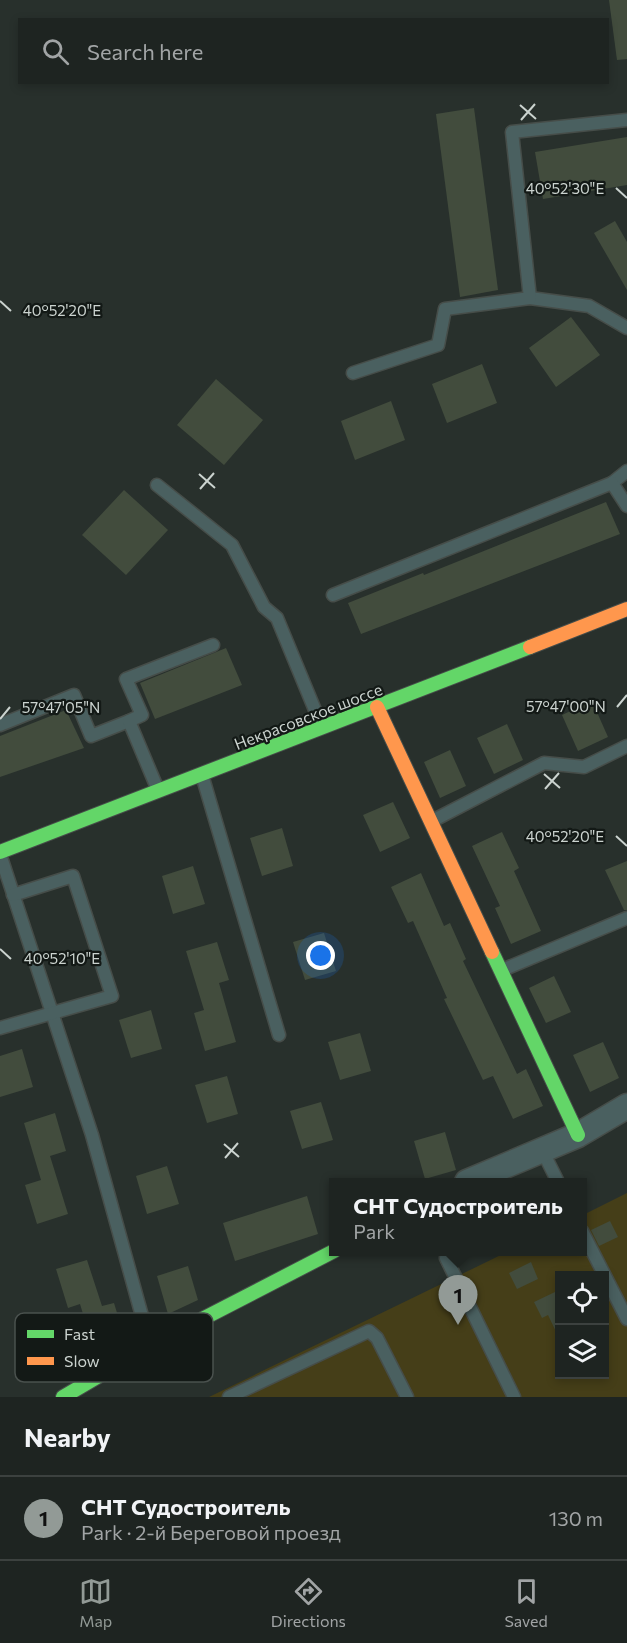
<!DOCTYPE html>
<html lang="en">
<head>
<meta charset="utf-8">
<style>
  body { margin:0; font-family:Commissioner,sans-serif; background:#2b302e; color:#f1f3f6 }
  .controls { position:absolute; right:18px; bottom:18px; display:grid; overflow:hidden; border-radius:0px; box-shadow:0 3px 9px #0003 }
  .controls button { width:54px; height:54px; display:grid; place-items:center; padding:0; border:0; border-bottom:2px solid #3c413f; background:#1e2421; color:#f1f3f6; font:30px sans-serif }
  .you { position:absolute; left:321px; top:956px; width:21px; height:21px; margin:-15px; border:4px solid #fff; border-radius:50%; background:#1a73e8; box-shadow:0 0 0 9px #1a73e833 }
  .badge { display:grid; place-items:center; width:39px; height:39px; border-radius:50%; background:#929a96; color:#111; font-size:20px; font-weight:700 }
  .pin { position:absolute; translate:-50% -50px; filter:drop-shadow(0 2px 3px #0008) }
  .pin::after { content:''; position:absolute; top:32px; width:21px; height:18px; background:inherit; clip-path:polygon(0 0,100% 0,50% 100%) }
  .popup { position:absolute; left:329px; top:1178px; width:258px; height:78px; box-sizing:border-box; display:grid; place-content:center; border-radius:0px; background:#1e2421; filter:drop-shadow(0 2px 4px #0005); font-size:20px; white-space:nowrap; color:#a1a4a5 }
  .popup b { font-size:22px; color:#f1f3f6 }
  .popup::after { content:''; position:absolute; left:50%; top:100%; margin-left:-12px; border:12px solid transparent; border-top-color:#1e2421 }
  .list { margin:0; padding:0; list-style:none }
  h2 { display:flex; justify-content:space-between; align-items:center; height:78px; margin:0; padding:0 24px; font-size:26px }
  h2 small { font-size:20px; font-weight:400; color:#a1a4a5 }
  .list li { display:grid; grid-template-columns:39px 1fr auto; gap:18px; align-items:center; box-sizing:border-box; height:84px; padding:0 24px; border-top:2px solid #3c413f }
  .list b { display:block; font-size:22px; white-space:nowrap }
  .list p { margin:0; font-size:20px; white-space:nowrap; color:#a1a4a5 }
  .list em { font-size:20px; font-style:normal; color:#a1a4a5 }
  .icon { flex:none; width:33px; height:33px; fill:none; stroke:currentColor; stroke-width:2; stroke-linecap:round; stroke-linejoin:round }
  .map { position:relative; flex:none; width:627px; height:1397px; overflow:hidden }
  .search { position:absolute; background:#1e2421; box-shadow:0 3px 9px #0003; left:18px; right:18px; top:18px; height:66px; display:flex; align-items:center; gap:15px; box-sizing:border-box; padding:0 21px; border-radius:0px; color:#a1a4a5; font-size:22px }
  .sheet { height:162px; background:#1e2421 }
  nav { display:flex; justify-content:space-around; align-items:center; box-sizing:border-box; height:84px; border-top:2px solid #3c413f; background:#1e2421; font-size:16px; color:#a1a4a5 }
  nav a { display:grid; justify-items:center; gap:3px }
  nav .on { color:#929a96 }
  .map>svg:first-child { display:block }
  .green { fill:#453e18; fill-rule:evenodd }
  .building { fill:#424c3d }
  .lines { fill:none; stroke-linecap:round; stroke-linejoin:round }
  .lane-casing { stroke:#464d49; stroke-width:15 }
  .street-casing { stroke:#464d49; stroke-width:27 }
  .fast-casing { stroke:#464d49; stroke-width:16 }
  .slow-casing { stroke:#464d49; stroke-width:16 }
  .lane { stroke:#4a6060; stroke-width:12 }
  .street { stroke:#4a6060; stroke-width:24 }
  .fast { stroke:#63d668; stroke-width:14 }
  .slow { stroke:#ff974d; stroke-width:14 }
  .ticks { fill:none; stroke:#cbd3cf; stroke-width:2 }
  .labels { text-anchor:middle; dominant-baseline:central; stroke-width:4.5; stroke-linejoin:round; paint-order:stroke }
  .street-label { font-size:16px; fill:#cbd3cf; stroke:#131916 }
  .key { fill:#131916; stroke:#4a514e; stroke-width:1.5 }
  .key-label { font-size:16px; fill:#cbd3cf }
  .ticks-label { font-size:15px; text-anchor:middle; fill:#cbd3cf; stroke:#131916; stroke-width:4.5; stroke-linejoin:round; paint-order:stroke }
</style>
</head>
<body>
<div class="map">
<svg width="627" height="1397" viewBox="0 0 627 1397">
  <rect width="100%" height="100%" fill="#28302c"/>
  <!-- green -->
  <path class="green" d="M 627,1193 L 627,1397 L 209,1397 L 507,1252 L 582,1252 L 583,1215 ZM 560,1276 L 604,1276 L 604,1374 L 560,1374 Z"/>
  <!-- building -->
  <g class="building">
    <polygon points="609,0 627,0 627,59 617,60"/>
    <polygon points="474,108 498,290 460,297 436,114"/>
    <polygon points="627,137 627,185 543,199 535,152"/>
    <polygon points="615,221 627,242 627,290 594,233"/>
    <polygon points="571,317 600,355 556,387 529,348"/>
    <polygon points="482,364 497,403 447,423 432,384"/>
    <polygon points="216,379 263,420 224,465 177,425"/>
    <polygon points="391,401 405,440 355,460 341,421"/>
    <polygon points="124,490 168,530 126,575 82,535"/>
    <polygon points="606,502 620,534 361,634 348,603 423,573 424,575"/>
    <polygon points="226,648 242,685 155,719 140,683"/>
    <polygon points="592,701 608,737 578,751 562,715"/>
    <polygon points="66,710 84,748 0,777 0,736"/>
    <polygon points="507,724 523,760 494,774 477,738"/>
    <polygon points="450,750 466,786 440,798 424,762"/>
    <polygon points="393,802 410,838 380,852 363,815"/>
    <polygon points="282,828 293,866 262,876 250,838"/>
    <polygon points="502,832 519,868 514,871 541,931 511,944 495,908 500,906 472,846"/>
    <polygon points="627,861 627,910 624,910 605,870"/>
    <polygon points="193,866 205,904 173,914 162,876"/>
    <polygon points="421,873 444,926 450,923 466,959 463,961 517,1074 526,1069 543,1106 513,1119 493,1076 483,1080 444,999 447,998 413,921 408,923 391,887"/>
    <polygon points="324,933 336,971 305,980 293,942"/>
    <polygon points="217,942 229,980 219,983 236,1042 205,1051 194,1013 204,1010 186,951"/>
    <polygon points="554,976 571,1012 546,1023 529,988"/>
    <polygon points="151,1010 162,1049 131,1058 119,1020"/>
    <polygon points="360,1033 371,1071 340,1080 328,1042"/>
    <polygon points="603,1042 619,1078 590,1092 573,1055"/>
    <polygon points="22,1049 33,1087 0,1097 0,1056"/>
    <polygon points="227,1076 238,1114 207,1123 195,1085"/>
    <polygon points="321,1102 333,1140 302,1149 290,1111"/>
    <polygon points="55,1113 66,1151 50,1156 68,1214 37,1224 25,1185 41,1180 24,1123"/>
    <polygon points="445,1132 456,1170 425,1179 414,1141"/>
    <polygon points="167,1166 179,1204 147,1214 136,1176"/>
    <polygon points="307,1196 318,1234 235,1261 223,1223"/>
    <polygon points="610,1221 618,1237 599,1246 591,1230"/>
    <polygon points="87,1260 102,1306 114,1303 125,1339 94,1350 80,1304 68,1308 56,1269"/>
    <polygon points="531,1262 538,1279 517,1289 509,1273"/>
    <polygon points="188,1266 198,1300 168,1314 157,1276"/>
    <polygon points="555,1292 560,1301 560,1340 548,1315 542,1318 534,1302"/>
  </g>
  <g class="lines">
    <defs>
      <g id="lane">
        <polyline points="530,298 589,306 627,328"/>
        <polyline points="353,373 438,345 445,309 530,298 512,132 627,120"/>
        <polyline points="612,483 627,471"/>
        <polyline points="157,485 232,545 264,607 277,618 322,727"/>
        <polyline points="333,595 612,483 627,506"/>
        <polyline points="0,725 74,695 91,736 129,721"/>
        <polyline points="202,775 279,1035"/>
        <polyline points="158,790 129,721 142,715 126,679 213,645"/>
        <polyline points="432,821 544,763 584,767 627,746"/>
        <polyline points="0,854 92,1135 150,1345"/>
        <polyline points="502,970 627,918"/>
        <polyline points="0,1028 112,996 73,876 13,895"/>
        <polyline points="542,1150 558,1182"/>
        <polyline points="582,1231 627,1319"/>
        <polyline points="450,1252 446,1258 514,1397"/>
        <polyline points="229,1397 369,1331 377,1338 407,1397"/>
      </g>
      <polyline id="street" points="467,1182 578,1135 627,1106"/>
      <g id="fast">
        <polyline points="0,852 530,647"/>
        <polyline points="492,952 578,1135"/>
        <polyline points="63,1397 150,1346 334,1251"/>
      </g>
      <g id="slow">
        <polyline points="530,647 627,609"/>
        <polyline points="377,707 492,952"/>
      </g>
    </defs>
    <!-- lane casing -->
    <use href="#lane" class="lane-casing"/>
    <!-- street casing -->
    <use href="#street" class="street-casing"/>
    <!-- fast casing -->
    <use href="#fast" class="fast-casing"/>
    <!-- slow casing -->
    <use href="#slow" class="slow-casing"/>
    <!-- lane -->
    <use href="#lane" class="lane"/>
    <!-- street -->
    <use href="#street" class="street"/>
    <!-- fast -->
    <use href="#fast" class="fast"/>
    <!-- slow -->
    <use href="#slow" class="slow"/>
  </g>
  <!-- ticks -->
  <path class="ticks" d="M 520,105 L 536,119M 521,120 L 535,104M 616,188 L 627,198M 0,301 L 11,311M 199,474 L 215,488M 200,489 L 214,473M 617,707 L 627,695M 0,719 L 10,707M 544,774 L 560,788M 545,789 L 559,773M 616,836 L 627,846M 0,949 L 11,959M 224,1144 L 239,1157M 225,1158 L 238,1143"/>
  <g class="labels">
    <!-- street labels -->
    <g class="street-label">
      <text transform="translate(308 716) rotate(-21)">Некрасовское шоссе</text>
    </g>
  </g>
  <!-- legend -->
  <rect x="15" y="1313" width="198" height="69" rx="9" class="key"/>
  <rect x="27" y="1330" width="27" height="8" fill="#63d668"/>
  <rect x="27" y="1357" width="27" height="8" fill="#ff974d"/>
  <g class="key-label">
    <text x="64" y="1340">Fast</text>
    <text x="64" y="1367">Slow</text>
  </g>
  <g class="ticks-label">
    <text x="565" y="194">40°52'30"E</text>
    <text x="62" y="316">40°52'20"E</text>
    <text x="566" y="712">57°47'00"N</text>
    <text x="61" y="713">57°47'05"N</text>
    <text x="565" y="842">40°52'20"E</text>
    <text x="62" y="964">40°52'10"E</text>
  </g>
</svg>
<div class="controls">
<button><svg class="icon" aria-label="locate" viewBox="0 0 24 24"><circle cx="12" cy="12" r="6"/><path d="M12 2v4M12 18v4M2 12h4M18 12h4"/></svg></button>
<button><svg class="icon" aria-label="layers" viewBox="0 0 24 24"><path d="M12 4l9 5-9 5-9-5zM3 14l9 5 9-5"/></svg></button>
</div>
<div class="you"></div>
<div class="pin badge" style="left:458px;top:1325px">1</div>
<div class="popup"><b>СНТ Судостроитель</b>Park</div>
<div class="search"><svg class="icon" aria-label="search" viewBox="0 0 24 24"><circle cx="10" cy="10" r="6"/><path d="M15 15l6 6"/></svg>Search here</div>
</div>
<section class="sheet">
<h2>Nearby<small></small></h2>
<ul class="list">
<li><span class="badge">1</span><div><b>СНТ Судостроитель</b><p>Park · 2-й Береговой проезд</p></div><em>130 m</em></li>
</ul>
</section>
<nav>
<a class="on"><svg class="icon" aria-label="map" viewBox="0 0 24 24"><path d="M3 6l6-2 6 2 6-2v14l-6 2-6-2-6 2zM9 4v14M15 6v14"/></svg>Map</a>
<a><svg class="icon" aria-label="directions" viewBox="0 0 24 24"><path d="M12 3l9 9-9 9-9-9zM9 14v-3h6M13 9l2 2-2 2"/></svg>Directions</a>
<a><svg class="icon" aria-label="saved" viewBox="0 0 24 24"><path d="M7 4h10v16l-5-4-5 4z"/></svg>Saved</a>
</nav>
</body>
</html>
